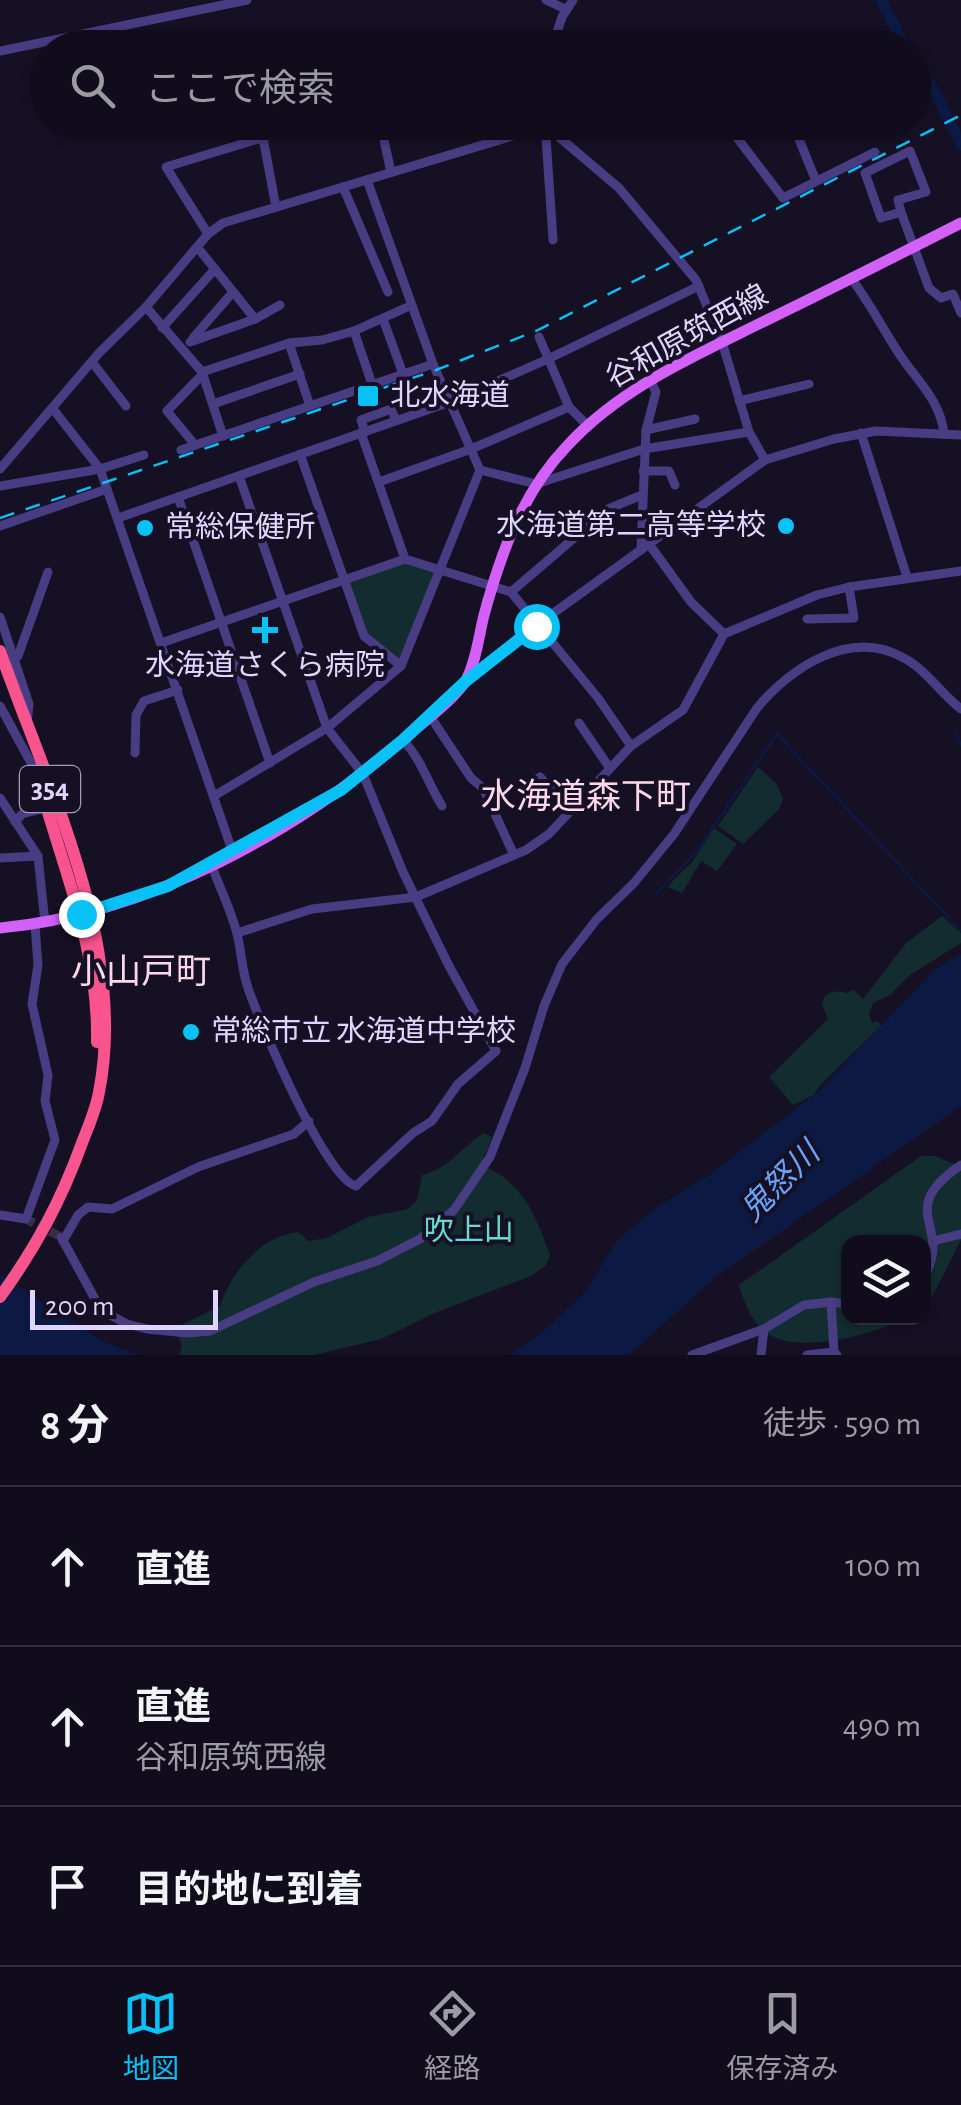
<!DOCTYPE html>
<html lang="ja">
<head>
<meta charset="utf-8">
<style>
  body { margin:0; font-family:"Alegreya Sans","Noto Sans JP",sans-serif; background:#1e1a29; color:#f1f3f6 }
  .controls { position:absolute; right:30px; bottom:30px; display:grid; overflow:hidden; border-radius:20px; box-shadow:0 2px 8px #0004 }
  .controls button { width:90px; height:90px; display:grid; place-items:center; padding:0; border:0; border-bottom:2px solid #302c3b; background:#100c1c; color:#f1f3f6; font:50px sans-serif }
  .scale { position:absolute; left:30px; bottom:25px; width:188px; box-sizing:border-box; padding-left:10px; border:5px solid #dfd5fe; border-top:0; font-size:28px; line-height:35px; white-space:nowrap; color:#dfd5fe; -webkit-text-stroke:8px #161025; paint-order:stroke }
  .stop { position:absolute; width:30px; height:30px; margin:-22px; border:8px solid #08c1f7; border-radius:50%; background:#fff }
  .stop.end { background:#08c1f7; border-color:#fff; box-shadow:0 2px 10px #0008 }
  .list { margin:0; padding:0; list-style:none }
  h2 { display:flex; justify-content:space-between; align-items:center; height:130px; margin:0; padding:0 40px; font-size:42px }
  h2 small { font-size:32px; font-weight:400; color:#9c9ba3 }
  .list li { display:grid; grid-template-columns:65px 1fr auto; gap:30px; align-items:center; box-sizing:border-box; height:160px; padding:0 40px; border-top:2px solid #302c3b }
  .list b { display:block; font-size:38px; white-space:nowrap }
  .list p { margin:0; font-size:32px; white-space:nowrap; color:#9c9ba3 }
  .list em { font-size:32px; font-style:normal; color:#9c9ba3 }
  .icon { flex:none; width:55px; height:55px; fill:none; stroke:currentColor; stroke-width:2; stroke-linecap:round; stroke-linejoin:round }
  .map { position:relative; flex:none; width:961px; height:1355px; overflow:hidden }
  .search { position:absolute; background:#100c1c; box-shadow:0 2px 8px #0004; left:30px; right:30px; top:30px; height:110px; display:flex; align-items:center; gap:25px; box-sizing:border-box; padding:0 35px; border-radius:55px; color:#9c9ba3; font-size:38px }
  .sheet { height:610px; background:#100c1c }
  nav { display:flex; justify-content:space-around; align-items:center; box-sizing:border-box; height:140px; border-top:2px solid #302c3b; background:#100c1c; font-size:28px; color:#9c9ba3 }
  nav a { display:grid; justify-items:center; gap:5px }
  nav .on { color:#08c1f7 }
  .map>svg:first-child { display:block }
  .green { fill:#132c2f }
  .water { fill:#0c1942 }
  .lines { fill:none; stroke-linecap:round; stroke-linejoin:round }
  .stream { stroke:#0c1942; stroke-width:2.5 }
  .river { stroke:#0c1942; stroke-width:11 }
  .minor-tunnel { stroke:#342e46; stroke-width:9; stroke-dasharray:9 4.5; stroke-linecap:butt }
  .minor { stroke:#483c82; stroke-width:9 }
  .major { stroke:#d460fa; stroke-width:11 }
  .highway { stroke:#fa548e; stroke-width:12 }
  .rail { stroke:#08c1f7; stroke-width:2.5; stroke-dasharray:15 12; stroke-linecap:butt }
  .route { stroke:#08c1f7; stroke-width:12 }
  .poi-dot { fill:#08c1f7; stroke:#161025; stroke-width:4 }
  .labels { text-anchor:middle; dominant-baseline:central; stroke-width:8; stroke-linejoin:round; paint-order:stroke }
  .shield { fill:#161025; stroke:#a39abd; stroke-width:2.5 }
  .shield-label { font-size:28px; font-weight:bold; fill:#dfd5fe }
  .street-label { font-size:30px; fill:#dfd5fe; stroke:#161025 }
  .poi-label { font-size:30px; fill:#dfd5fe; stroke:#161025; text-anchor:start }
  .park-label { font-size:30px; fill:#63dccd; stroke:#161025 }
  .water-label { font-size:32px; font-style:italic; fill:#66a3fa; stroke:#161025 }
  .quarter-label { font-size:35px; fill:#fed7eb; stroke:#161025 }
</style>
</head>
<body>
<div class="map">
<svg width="961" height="1355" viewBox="0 0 961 1355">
  <rect width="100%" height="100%" fill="#161025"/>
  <!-- green -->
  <g class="green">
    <polygon points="405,562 436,572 401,660 367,636 348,582"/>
    <polygon points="758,767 777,784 783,799 779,809 743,844 718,826"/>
    <polygon points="714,828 737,844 717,871 701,861 682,893 667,887 693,861"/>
    <path d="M 942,916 L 961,933 L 961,943 L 910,975 L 890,995 L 873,1003 L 869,1014 L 872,1023 L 877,1021 L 881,1026 L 820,1085 L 814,1095 L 793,1105 L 769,1077 L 828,1019 L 822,1004 C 825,990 836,990 848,993 L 853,989 L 863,999 L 906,943 Z"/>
    <path d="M 484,1133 L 492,1137 L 484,1157 L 489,1169 C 523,1183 538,1221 550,1255 L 546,1265 L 531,1276 L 437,1312 L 381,1339 L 314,1355 L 179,1355 L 182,1346 L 175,1328 L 220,1306 C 231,1272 261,1236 298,1232 L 308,1241 L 327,1238 L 368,1217 L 408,1209 L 417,1200 L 422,1175 C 448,1169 462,1147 484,1133 Z"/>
    <path d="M 921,1156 L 935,1156 L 961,1167 L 961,1240 L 928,1305 L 924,1308 L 924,1242 L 848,1242 L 848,1318 L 909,1318 C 877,1332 806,1354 772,1336 C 752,1326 745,1304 739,1285 Z"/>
  </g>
  <!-- water -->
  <g class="water">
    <polygon points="961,954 961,1106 716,1277 629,1355 511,1355 545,1330 584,1293 617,1241 630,1229 657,1207 708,1176 820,1090 934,970"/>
    <polygon points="0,1275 102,1341 138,1355 0,1355"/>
  </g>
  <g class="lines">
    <!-- stream -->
    <g class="stream">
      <polyline points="955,731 961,745"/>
      <polyline points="655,895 697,851 777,734 961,931"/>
    </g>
    <!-- river -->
    <g class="river">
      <polyline points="881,0 906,48"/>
      <polyline points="914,62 930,82 961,145"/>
    </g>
    <!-- minor-tunnel -->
    <polyline class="minor-tunnel" points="26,1219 61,1237"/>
    <!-- minor -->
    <g class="minor">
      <polyline points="546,0 565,9"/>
      <polyline points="552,48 562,17 573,0"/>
      <polyline points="0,51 247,0"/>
      <polyline points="380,122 391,172"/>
      <polyline points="768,122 738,139 783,198 875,152"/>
      <polyline points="792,122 816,181"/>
      <polyline points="545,123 553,240"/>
      <polyline points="546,126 619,188 696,280 722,342 749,432 765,460"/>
      <polyline points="263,138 276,207"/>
      <polyline points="343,187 388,292"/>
      <polyline points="901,212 881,218 865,173 910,151 926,192 898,200 901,212 929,288 941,298 953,294 961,313"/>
      <polyline points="208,234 166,167 314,122"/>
      <polyline points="198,248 255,319"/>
      <path d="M 851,278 C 869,302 882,327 898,352 C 915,379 941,400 944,434"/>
      <polyline points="146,307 202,372 223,436"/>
      <polyline points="383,319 403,374"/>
      <polyline points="162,328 215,269"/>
      <polyline points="354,331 372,384"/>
      <polyline points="539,337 569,407 587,425"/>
      <polyline points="193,338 233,292"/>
      <polyline points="190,342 255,319 280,305"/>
      <polyline points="289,343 310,406"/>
      <polyline points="92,362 126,406"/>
      <polyline points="202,372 289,343 322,340 354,331 412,305"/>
      <polyline points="739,401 809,384"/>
      <polyline points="213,404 300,374"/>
      <polyline points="53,409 100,469 233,853"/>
      <polyline points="646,430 695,419"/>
      <polyline points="365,432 361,420 391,409 396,420"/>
      <polyline points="361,433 405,559"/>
      <polyline points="861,433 907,577"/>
      <polyline points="195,445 167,411 202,375"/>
      <polyline points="181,450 433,364"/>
      <polyline points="300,454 364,636 401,666"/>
      <polyline points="0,469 99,353 146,307 208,234 223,223 546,126"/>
      <polyline points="480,470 536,484 644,449 749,432"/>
      <polyline points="643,471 669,471 675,485"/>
      <polyline points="379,482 471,449 569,407"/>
      <polyline points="0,486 100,469 144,455"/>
      <polyline points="178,497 270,763"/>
      <polyline points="118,518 450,402 548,359 699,286"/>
      <polyline points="0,526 107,489"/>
      <polyline points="649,544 691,602 724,634"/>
      <polyline points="641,550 646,430 656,392 650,380"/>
      <polyline points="511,592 608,509 642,495"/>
      <polyline points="0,617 29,704 27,724"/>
      <polyline points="807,619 854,618 849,587"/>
      <polyline points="161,643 405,559 511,592 598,698 631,746"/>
      <polyline points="14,658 18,656 48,572"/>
      <polyline points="466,681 537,625 765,460 834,439 876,431 961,435"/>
      <polyline points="0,706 36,772"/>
      <polyline points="430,716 471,778 483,788 514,855"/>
      <polyline points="579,723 609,767"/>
      <path d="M 403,740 C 421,759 428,783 442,806"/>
      <polyline points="135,753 136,715 144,701 178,690"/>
      <polyline points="524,789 540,777 569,811"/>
      <polyline points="214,796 327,728 401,666 480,470 433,364 367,180"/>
      <polyline points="0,798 38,856 45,923"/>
      <polyline points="15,822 22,814 48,807"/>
      <polyline points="0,858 38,856"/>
      <path d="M 211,864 C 219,886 230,908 236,930 C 242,950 241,971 249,991 C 261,1025 326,1179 356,1186 L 413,1133 L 432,1121 L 458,1084 L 496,1051 L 449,966 L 403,872 L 363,774 L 327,728 L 239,476"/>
      <polyline points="237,933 312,909 416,897 526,850 549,834 631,746 683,710 724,634 817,595 849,587 961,571"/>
      <polyline points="0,1215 26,1219 55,1140 45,1101 48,1075 32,1004 38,965 35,925"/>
      <path d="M 61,1237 L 101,1310 L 127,1324 L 147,1329 L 187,1333 L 210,1331 L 314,1282 L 377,1261 L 420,1239 L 454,1210 L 490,1157 L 525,1068 L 544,1006 L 562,964 L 597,919 L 634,883 L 674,834 L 757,708 C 790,669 848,628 902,657 C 926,669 940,693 961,709"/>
      <polyline points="63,1241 78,1215 88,1207 112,1209 198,1167 294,1134 309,1121"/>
      <polyline points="933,1241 961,1234"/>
      <path d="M 924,1277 C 954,1226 893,1211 961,1165"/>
      <polyline points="692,1355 764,1329 804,1305 831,1302"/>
      <polyline points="761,1355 764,1329"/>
      <polyline points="807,1355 834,1352"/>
      <polyline points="837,1355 834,1352 831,1302 848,1304"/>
    </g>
    <!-- major -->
    <path class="major" d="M 0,928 C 149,914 300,831 411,733 C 426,720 457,697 466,680 C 476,662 479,635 484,615 C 501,553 522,493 567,446 C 622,386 699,354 771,318 C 835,287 898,255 961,223"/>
    <!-- highway -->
    <g class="highway">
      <path d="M 0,651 C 48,787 128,947 99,1092 C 96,1110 88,1127 82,1143 C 61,1201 36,1247 0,1297"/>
      <path d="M 40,785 C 64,871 99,951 97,1042"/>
    </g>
    <!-- rail -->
    <polyline class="rail" points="0,518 436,370 536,331 961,115"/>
  </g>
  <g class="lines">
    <!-- route -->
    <polyline class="route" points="81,914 168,886 341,790 403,740 466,681 536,626"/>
  </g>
  <!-- markers -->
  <g class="poi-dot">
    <rect x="356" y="384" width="24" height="24" rx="5"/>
    <circle cx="786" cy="526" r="10"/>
    <circle cx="145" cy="528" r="10"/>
    <path d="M260 615h10v10h10v10h-10v10h-10v-10h-10v-10h10z"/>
    <circle cx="191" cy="1032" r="10"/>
  </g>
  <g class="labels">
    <!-- shield labels -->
    <rect class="shield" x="20" y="766" width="60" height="46" rx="8"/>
    <g class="shield-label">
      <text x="50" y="789">354</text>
    </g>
    <!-- street labels -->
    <g class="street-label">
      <text transform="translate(687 337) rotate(-29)">谷和原筑西線</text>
    </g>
    <!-- poi labels -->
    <g class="poi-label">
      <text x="390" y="396">北水海道</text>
      <text x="766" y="526" text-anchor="end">水海道第二高等学校</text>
      <text x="165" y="528">常総保健所</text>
      <text x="265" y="666" text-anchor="middle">水海道さくら病院</text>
      <text x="211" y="1032">常総市立 水海道中学校</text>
    </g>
    <!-- park labels -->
    <g class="park-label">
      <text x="469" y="1231">吹上山</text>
    </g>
    <!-- water labels -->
    <g class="water-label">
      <text transform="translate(780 1182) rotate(-45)">鬼怒川</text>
    </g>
    <!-- quarter labels -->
    <g class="quarter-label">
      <text x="586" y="797">水海道森下町</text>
      <text x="141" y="972">小山戸町</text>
    </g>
  </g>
</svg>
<div class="controls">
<button><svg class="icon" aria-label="layers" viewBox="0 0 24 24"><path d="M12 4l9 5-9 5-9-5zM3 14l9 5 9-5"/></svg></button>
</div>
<div class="scale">200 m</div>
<div class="stop" style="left:536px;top:626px"></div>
<div class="stop end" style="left:81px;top:914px"></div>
<div class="search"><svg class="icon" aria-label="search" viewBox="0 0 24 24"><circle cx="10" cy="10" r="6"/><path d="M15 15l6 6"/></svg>ここで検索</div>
</div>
<section class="sheet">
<h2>8 分<small>徒歩 · 590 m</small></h2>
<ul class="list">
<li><svg class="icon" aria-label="ahead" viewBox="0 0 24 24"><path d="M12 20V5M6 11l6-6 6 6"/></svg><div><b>直進</b></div><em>100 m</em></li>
<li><svg class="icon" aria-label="ahead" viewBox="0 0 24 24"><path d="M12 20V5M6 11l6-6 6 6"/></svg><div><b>直進</b><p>谷和原筑西線</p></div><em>490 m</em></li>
<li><svg class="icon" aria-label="arrive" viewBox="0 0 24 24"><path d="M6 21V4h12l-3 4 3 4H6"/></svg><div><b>目的地に到着</b></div></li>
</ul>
</section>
<nav>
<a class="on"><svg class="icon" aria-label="map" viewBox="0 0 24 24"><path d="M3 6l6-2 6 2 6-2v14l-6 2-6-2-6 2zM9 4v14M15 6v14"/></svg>地図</a>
<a><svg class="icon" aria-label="directions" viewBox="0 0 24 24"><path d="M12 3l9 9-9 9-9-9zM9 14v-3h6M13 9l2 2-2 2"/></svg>経路</a>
<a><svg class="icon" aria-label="saved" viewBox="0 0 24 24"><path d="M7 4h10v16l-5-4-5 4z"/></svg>保存済み</a>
</nav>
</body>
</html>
